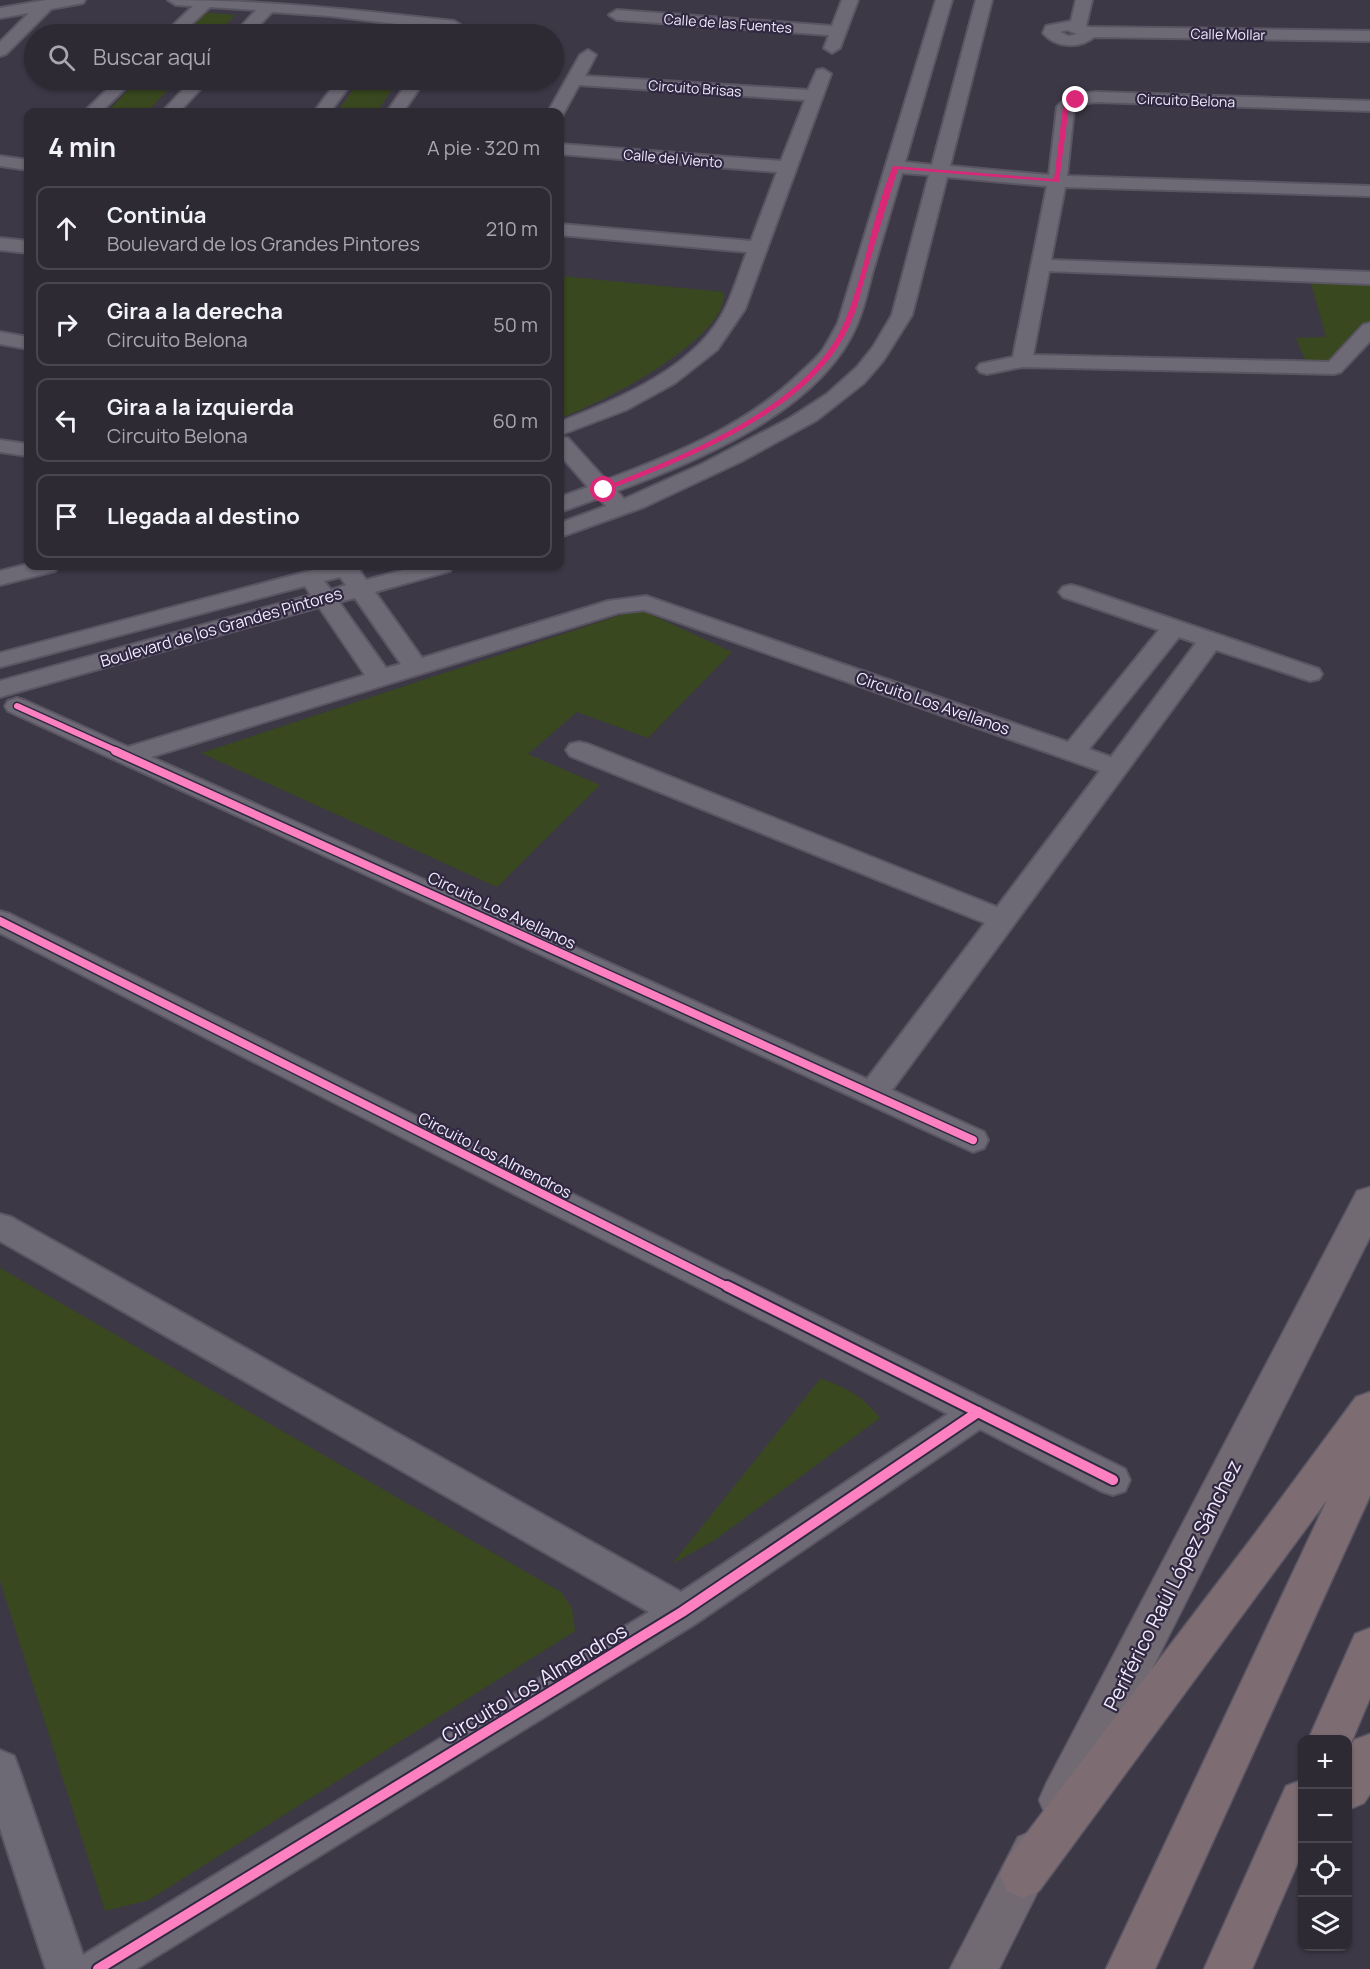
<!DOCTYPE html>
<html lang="es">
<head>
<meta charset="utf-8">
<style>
  body { margin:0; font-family:Manrope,sans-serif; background:#35323c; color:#f1f3f6 }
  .controls { position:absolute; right:18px; bottom:18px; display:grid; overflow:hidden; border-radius:12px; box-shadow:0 2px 4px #0004 }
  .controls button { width:54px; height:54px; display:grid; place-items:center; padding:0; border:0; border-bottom:2px solid #48464f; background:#2d2a34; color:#f1f3f6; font:30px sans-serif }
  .stop { position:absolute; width:18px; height:18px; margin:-14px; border:4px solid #db2777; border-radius:50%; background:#fff }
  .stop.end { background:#db2777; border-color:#fff; box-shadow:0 2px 6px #0008 }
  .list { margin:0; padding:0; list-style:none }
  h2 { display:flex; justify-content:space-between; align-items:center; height:78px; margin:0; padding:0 24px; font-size:26px }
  h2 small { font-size:20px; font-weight:400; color:#a7a7ac }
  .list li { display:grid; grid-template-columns:39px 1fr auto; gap:18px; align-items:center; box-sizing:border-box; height:84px; margin:0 12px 12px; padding:0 12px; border:2px solid #48464f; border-radius:12px }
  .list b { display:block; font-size:22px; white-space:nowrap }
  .list p { margin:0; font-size:20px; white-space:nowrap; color:#a7a7ac }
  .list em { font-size:20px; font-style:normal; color:#a7a7ac }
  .icon { flex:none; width:33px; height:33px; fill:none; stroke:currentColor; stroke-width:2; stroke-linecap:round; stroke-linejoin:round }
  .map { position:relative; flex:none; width:1370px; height:1969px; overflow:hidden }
  .search { position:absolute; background:#2d2a34; box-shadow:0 2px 4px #0004; left:24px; top:24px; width:540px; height:66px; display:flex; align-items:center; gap:15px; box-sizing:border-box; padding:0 21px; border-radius:33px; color:#a7a7ac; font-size:22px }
  .panel { position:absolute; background:#2d2a34; box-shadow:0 2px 4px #0004; left:24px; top:108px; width:540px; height:462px; border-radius:12px }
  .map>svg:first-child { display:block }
  .green { fill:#39481e }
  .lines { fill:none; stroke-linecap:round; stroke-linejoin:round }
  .street-casing { stroke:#5a5563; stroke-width:4 }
  .secondary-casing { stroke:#5a5563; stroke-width:3 }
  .highway-casing { stroke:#5a5563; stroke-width:3 }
  .street { fill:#6d6a76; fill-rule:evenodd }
  .secondary { fill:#716a73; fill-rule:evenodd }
  .highway { fill:#7d6d72; fill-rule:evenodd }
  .cycleway-far2-casing { stroke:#302841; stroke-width:9 }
  .cycleway-far1-casing { stroke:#302841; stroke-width:11 }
  .cycleway-casing { stroke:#302841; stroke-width:14 }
  .cycleway-far2 { stroke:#ff80c0; stroke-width:6 }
  .cycleway-far1 { stroke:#ff80c0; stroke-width:8 }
  .cycleway { stroke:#ff80c0; stroke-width:10 }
  .route { fill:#db2777 }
  .labels { text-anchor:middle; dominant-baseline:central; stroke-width:4.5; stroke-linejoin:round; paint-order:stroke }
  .far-street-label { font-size:14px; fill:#f1ecfd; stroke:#302841 }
  .street-label { font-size:16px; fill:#f1ecfd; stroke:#302841 }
  .near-street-label { font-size:20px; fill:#f1ecfd; stroke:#302841 }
</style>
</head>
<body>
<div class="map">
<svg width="1370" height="1969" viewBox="0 0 1370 1969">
  <rect width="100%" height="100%" fill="#3c3846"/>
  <!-- green -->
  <g class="green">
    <polygon points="201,12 235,15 218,34 180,34"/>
    <polygon points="138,80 177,80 147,112 107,112"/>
    <polygon points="360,80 398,80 377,112 337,112"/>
    <path d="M 560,276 L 724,292 C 723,297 723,302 722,306 C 706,348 602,404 560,418 Z"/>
    <polygon points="1309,277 1370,280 1370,324 1331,365 1307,365 1296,338 1326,337"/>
    <polygon points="639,609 732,652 648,738 577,712 528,754 600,785 497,887 201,753"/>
    <polygon points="0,1268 561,1592 572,1608 575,1631 149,1900 105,1911 0,1581"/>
    <path d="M 820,1379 C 846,1386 863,1397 880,1418 L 715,1540 L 672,1564 Z"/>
  </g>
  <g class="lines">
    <defs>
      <g id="street">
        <polygon points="46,0 85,0 83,3 51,9 6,54 0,56 0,42 29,13 0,18 0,8"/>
        <path d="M 168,0 C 265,0 358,10 454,21 L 462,26 L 454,31 L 330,16 L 272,12 L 251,34 L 234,34 L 256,10 L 210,7 L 181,34 L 164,34 L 193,6 L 176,5 Z"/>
        <polygon points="842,0 858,0 840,48 832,53 824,48 829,35 617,20 609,15 617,10 832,26"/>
        <path d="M 936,0 L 952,0 L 905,162 L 932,165 L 976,0 L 992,0 L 950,166 L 1049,175 L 1057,107 C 1067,94 1081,94 1096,92 L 1370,101 L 1370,111 L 1096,102 L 1081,104 L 1074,109 L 1067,176 L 1370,186 L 1370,196 L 1065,187 L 1051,260 L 1370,272 L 1370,284 L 1049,271 L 1033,355 L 1329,362 L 1363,325 L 1370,323 L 1370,341 L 1341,372 L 1334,374 L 1022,367 L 987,374 L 980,372 L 977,368 L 980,364 L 1013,357 L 1047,186 L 947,177 L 912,315 L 883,361 L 864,383 L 817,420 L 742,461 L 644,507 L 560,537 L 560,523 L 606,506 L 599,498 L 560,512 L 560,497 L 588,487 L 560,455 L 560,437 L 568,438 L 606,480 C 675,454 745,426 799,374 C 806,367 816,359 822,351 C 828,342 833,332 838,323 ZM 902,173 L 929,175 L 892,315 L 873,347 L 857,367 L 827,394 L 790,418 L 702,464 L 624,499 L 617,491 C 699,460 823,410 858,322 C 864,307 868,290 872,274 C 882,240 892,207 902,173 Z"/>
        <path d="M 1076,0 L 1092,0 L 1086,26 L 1089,27 L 1370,31 L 1370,41 L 1094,37 C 1080,49 1055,48 1043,33 L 1046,26 L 1071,21 ZM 1067,30 L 1077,34 L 1069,36 L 1060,32 Z"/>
        <path d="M 588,50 L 596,55 L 585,76 L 808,90 L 817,70 L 823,69 L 831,74 L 745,309 L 717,350 L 675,383 L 626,410 L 560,435 L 560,422 C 618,399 697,368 726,307 C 734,290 740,270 747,252 L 560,235 L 560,224 L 751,241 L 777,172 L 560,154 L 560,144 L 781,161 L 805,100 L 579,85 L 562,116 L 560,116 L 560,112 L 548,112 L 580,55 Z"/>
        <polygon points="117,80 134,80 101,112 84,112"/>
        <polygon points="192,80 209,80 179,112 162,112"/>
        <polygon points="338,80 354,80 330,112 314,112"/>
        <polygon points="409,80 425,80 403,112 387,112"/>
        <polygon points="0,156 28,160 28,170 0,166"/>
        <polygon points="0,238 28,241 28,253 0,250"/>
        <polygon points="0,332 28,337 28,349 0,344"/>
        <polygon points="0,440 28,444 28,456 0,452"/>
        <polygon points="28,564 59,566 55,571 0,585 0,571"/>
        <path d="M 328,566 L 364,566 L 360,571 L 366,580 L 418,566 L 453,566 L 450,571 L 375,592 L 422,658 L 608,601 L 646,596 L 1068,742 L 1159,630 L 1063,597 L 1059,592 L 1063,587 L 1071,585 L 1079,587 L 1319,669 L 1322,674 L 1319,679 L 1310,681 L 1216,650 L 892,1090 L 984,1132 L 988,1140 L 984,1148 L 973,1152 L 8,711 L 5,706 L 8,701 L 17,698 L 26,701 L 128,747 L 365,675 L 319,607 L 0,697 L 0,681 L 311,595 L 305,586 L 0,667 L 0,653 ZM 340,577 L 346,585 L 331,590 L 324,581 ZM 355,598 L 401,664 L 386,668 L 339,602 ZM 644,610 L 1100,771 L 997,907 L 588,744 L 579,742 L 570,744 L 566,750 L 570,756 L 985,923 L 867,1079 L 151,757 L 618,613 ZM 1179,637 L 1196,643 L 1111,757 L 1089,749 Z"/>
        <polygon points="0,911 10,914 1125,1469 1130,1480 1125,1491 1113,1495 1101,1491 980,1429 695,1624 136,1969 46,1969 0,1828 0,1750 14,1756 19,1769 83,1955 649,1612 0,1241 0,1214 11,1217 681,1592 948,1414 0,933"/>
      </g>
      <g id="secondary">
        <polygon points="1370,1187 1370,1237 1078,1816 1062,1822 1046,1816 1039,1800 1046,1784 1357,1191"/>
        <polygon points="1034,1830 1050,1837 1057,1853 999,1969 950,1969 1018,1837"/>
      </g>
      <g id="highway">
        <polygon points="1370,1392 1370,1496 1155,1969 1106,1969 1327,1500 1039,1891 1023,1898 1007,1891 1000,1875 1007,1859 1254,1535 1356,1397"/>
        <polygon points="1370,1628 1370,1698 1349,1748 1354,1740 1370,1734 1370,1794 1364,1803 1348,1810 1348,1740 1308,1740 1355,1634"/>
        <polygon points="1302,1780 1302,1853 1252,1969 1204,1969 1286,1786"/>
      </g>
    </defs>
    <!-- street casing -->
    <use href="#street" class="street-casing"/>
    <!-- secondary casing -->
    <use href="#secondary" class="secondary-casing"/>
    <!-- highway casing -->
    <use href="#highway" class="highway-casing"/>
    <!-- street -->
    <use href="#street" class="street"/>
    <!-- secondary -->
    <use href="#secondary" class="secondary"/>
    <!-- highway -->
    <use href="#highway" class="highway"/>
    <defs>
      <polyline id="cycleway-far2" points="17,706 119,752"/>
      <g id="cycleway-far1">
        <polyline points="115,751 973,1140"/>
        <polyline points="0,921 730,1288"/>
      </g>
      <g id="cycleway">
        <polyline points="727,1286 1113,1480"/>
        <polyline points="98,1969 682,1612 978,1412"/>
      </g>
    </defs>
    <!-- cycleway-far2 casing -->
    <use href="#cycleway-far2" class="cycleway-far2-casing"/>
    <!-- cycleway-far1 casing -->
    <use href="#cycleway-far1" class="cycleway-far1-casing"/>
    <!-- cycleway casing -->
    <use href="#cycleway" class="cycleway-casing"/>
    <!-- cycleway-far2 -->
    <use href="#cycleway-far2" class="cycleway-far2"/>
    <!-- cycleway-far1 -->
    <use href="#cycleway-far1" class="cycleway-far1"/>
    <!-- cycleway -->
    <use href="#cycleway" class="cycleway"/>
  </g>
  <!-- route -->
  <path class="route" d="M 1076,98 L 1078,101 L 1069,107 L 1059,182 L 898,169 C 887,204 876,239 866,274 C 861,290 858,307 851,322 C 816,409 687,459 606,491 L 601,491 L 601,488 C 681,456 808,408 844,323 C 865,274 872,215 893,166 L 1054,179 L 1063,107 Z"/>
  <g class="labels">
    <!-- far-street labels -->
    <g class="far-street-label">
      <text transform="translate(728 23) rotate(4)">Calle de las Fuentes</text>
      <text transform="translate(1228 34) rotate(1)">Calle Mollar</text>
      <text transform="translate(695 88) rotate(4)">Circuito Brisas</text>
      <text transform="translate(1186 100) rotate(2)">Circuito Belona</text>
      <text transform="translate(673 158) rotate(5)">Calle del Viento</text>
    </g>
    <!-- street labels -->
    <g class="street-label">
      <text transform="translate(221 627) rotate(-16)">Boulevard de los Grandes Pintores</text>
      <text transform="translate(933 703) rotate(19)">Circuito Los Avellanos</text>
      <text transform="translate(502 910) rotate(25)">Circuito Los Avellanos</text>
      <text transform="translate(495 1155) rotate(27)">Circuito Los Almendros</text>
    </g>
    <!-- near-street labels -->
    <g class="near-street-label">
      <text transform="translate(1172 1585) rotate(-63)">Periférico Raúl López Sánchez</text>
      <text transform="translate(534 1683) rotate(-31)">Circuito Los Almendros</text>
    </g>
  </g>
</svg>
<div class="controls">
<button>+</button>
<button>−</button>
<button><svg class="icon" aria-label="locate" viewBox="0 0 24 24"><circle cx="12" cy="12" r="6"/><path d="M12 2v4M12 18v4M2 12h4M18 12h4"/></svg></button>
<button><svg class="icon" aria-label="layers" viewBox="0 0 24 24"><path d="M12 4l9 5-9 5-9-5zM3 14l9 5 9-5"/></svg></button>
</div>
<div class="stop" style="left:604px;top:490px"></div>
<div class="stop end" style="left:1076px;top:100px"></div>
<div class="search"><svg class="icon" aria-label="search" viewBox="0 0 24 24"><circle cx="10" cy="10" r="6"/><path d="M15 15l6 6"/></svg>Buscar aquí</div>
<section class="panel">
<h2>4 min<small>A pie · 320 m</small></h2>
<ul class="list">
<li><svg class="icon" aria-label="ahead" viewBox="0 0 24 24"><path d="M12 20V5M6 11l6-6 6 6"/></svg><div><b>Continúa</b><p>Boulevard de los Grandes Pintores</p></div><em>210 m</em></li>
<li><svg class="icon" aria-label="right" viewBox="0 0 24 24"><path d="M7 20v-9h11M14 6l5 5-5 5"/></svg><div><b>Gira a la derecha</b><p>Circuito Belona</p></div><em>50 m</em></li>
<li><svg class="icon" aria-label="left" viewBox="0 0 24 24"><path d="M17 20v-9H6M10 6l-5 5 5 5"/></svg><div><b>Gira a la izquierda</b><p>Circuito Belona</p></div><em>60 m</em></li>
<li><svg class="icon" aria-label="arrive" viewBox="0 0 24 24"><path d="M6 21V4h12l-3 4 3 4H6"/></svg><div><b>Llegada al destino</b></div></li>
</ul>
</section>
</div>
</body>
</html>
